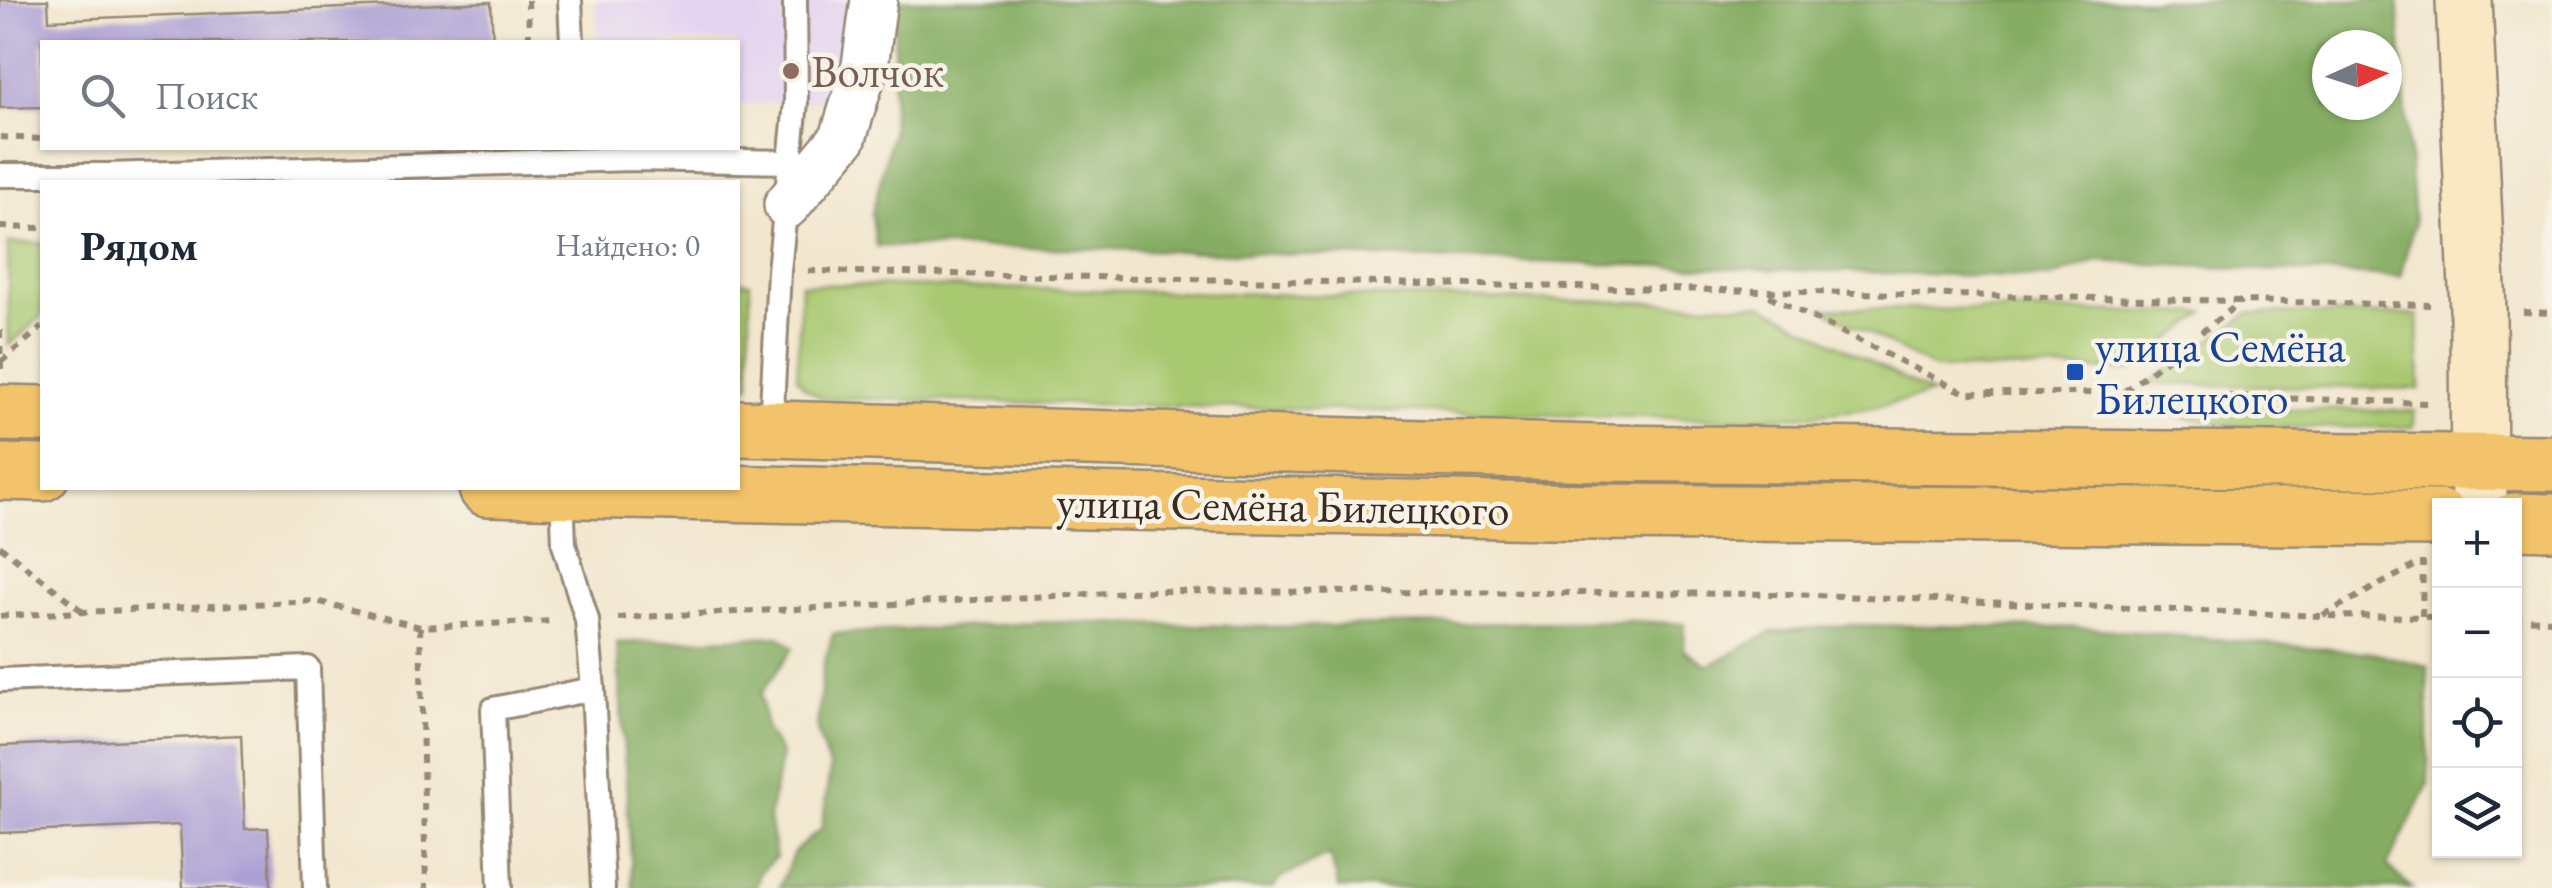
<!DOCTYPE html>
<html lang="ru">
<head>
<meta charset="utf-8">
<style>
  body { margin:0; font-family:"EB Garamond",serif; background:#f6f6f7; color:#1f2937 }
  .controls { position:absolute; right:30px; bottom:30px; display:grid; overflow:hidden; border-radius:0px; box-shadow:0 2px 8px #0004 }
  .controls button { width:90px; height:90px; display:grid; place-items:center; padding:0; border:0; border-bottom:2px solid #e0e1e3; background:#fff; color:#1f2937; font:50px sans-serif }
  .compass { position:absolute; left:2312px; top:30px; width:90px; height:90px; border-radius:50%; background:#fff; box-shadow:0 2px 8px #0004; rotate:87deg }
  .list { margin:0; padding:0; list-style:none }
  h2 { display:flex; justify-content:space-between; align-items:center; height:130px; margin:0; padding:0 40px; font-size:42px }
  h2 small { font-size:32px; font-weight:400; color:#747a83 }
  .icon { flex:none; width:55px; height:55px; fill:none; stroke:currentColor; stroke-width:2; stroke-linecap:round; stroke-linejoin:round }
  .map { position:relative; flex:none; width:2552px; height:888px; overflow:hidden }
  .search { position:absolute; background:#fff; box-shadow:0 2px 8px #0004; left:40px; top:40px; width:700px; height:110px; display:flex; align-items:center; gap:25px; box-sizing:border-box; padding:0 35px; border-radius:0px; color:#747a83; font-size:38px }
  .panel { position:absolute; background:#fff; box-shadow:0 2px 8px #0004; left:40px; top:180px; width:700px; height:310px; border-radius:0px }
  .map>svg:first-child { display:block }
  .built { fill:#e4d3f1 }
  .green { fill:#a9c971; stroke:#727a48; stroke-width:2.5 }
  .forest { fill:#86ad63; stroke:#606c40; stroke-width:2.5; fill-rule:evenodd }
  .building { fill:#ac9fd4 }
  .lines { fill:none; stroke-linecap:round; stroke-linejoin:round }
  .lane-casing { stroke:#968876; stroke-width:28 }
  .street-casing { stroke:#968876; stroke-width:50 }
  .secondary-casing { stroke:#968876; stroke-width:60 }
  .primary-casing { stroke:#968876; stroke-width:60 }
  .path { stroke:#968876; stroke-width:6; stroke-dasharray:8 8; stroke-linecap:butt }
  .lane { stroke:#fff; stroke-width:22 }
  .street { stroke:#fff; stroke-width:45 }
  .secondary { stroke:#fae7c3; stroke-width:55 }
  .primary { stroke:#f2c36a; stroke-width:55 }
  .education-dot { fill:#8d6e63; stroke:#f7f3e8; stroke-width:4 }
  .transit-dot { fill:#1a4fb4; stroke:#f7f3e8; stroke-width:4 }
  .labels { text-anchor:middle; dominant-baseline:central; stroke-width:9; stroke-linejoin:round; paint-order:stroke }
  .education-label { font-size:45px; fill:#785e54; stroke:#f7f3e8; text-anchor:start }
  .transit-label { font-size:45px; fill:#164399; stroke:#f7f3e8; text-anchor:start }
  .street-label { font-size:45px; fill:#3b2a1e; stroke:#f7f3e8 }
</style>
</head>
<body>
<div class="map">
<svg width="2552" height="888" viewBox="0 0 2552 888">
  <rect width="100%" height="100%" fill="#f7f3e8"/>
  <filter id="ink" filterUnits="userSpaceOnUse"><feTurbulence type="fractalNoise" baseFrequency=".01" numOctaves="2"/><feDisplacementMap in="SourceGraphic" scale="20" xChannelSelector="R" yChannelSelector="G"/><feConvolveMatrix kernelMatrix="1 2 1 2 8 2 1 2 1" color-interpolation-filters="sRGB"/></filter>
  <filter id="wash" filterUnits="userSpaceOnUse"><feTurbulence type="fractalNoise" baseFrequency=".0048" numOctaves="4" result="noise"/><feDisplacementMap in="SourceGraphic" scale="40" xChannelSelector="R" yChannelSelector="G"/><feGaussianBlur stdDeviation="2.25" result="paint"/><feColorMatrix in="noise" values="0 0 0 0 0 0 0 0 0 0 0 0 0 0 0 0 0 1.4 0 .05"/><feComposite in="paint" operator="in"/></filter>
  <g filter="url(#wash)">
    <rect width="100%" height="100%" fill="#f2e6cd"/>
    <!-- built -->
    <polygon class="built" points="596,0 852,0 847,32 844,99 738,105 738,42 598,42"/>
    <!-- green -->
    <g class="green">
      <polygon points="8,243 42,243 42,316 9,346"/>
      <polygon points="738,281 750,283 750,384 738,391"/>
      <path d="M 801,284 L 1764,305 L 1931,394 C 1861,414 1798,417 1726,419 L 822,398 L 805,388 L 797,377 Z"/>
      <polygon points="1822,308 2205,313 2132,370 1935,369"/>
      <polygon points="2250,313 2418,315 2420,389 2147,384"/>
      <polygon points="2125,406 2414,411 2414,427 2244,428"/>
    </g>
    <!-- forest -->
    <g class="forest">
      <path d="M 896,0 L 2398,0 L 2414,223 L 2400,277 L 2096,261 L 2050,278 L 1112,249 L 876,246 L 872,214 L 891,136 ZM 2327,45 L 2387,45 L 2387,105 L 2327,105 Z"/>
      <polygon points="1633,621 1685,624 1684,650 1708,666 1772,632 1849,625 2089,628 2372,653 2428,666 2428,785 2387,866 2412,888 1339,888 1330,855 1281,877 1273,888 779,888 794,852 822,828 830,770 817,730 823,667 833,634 1054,622 1269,627"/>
      <polygon points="779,636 793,648 761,694 766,731 781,754 769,818 776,857 760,872 756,888 633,888 617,643"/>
    </g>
    <g id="blocks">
      <!-- building -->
      <g class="building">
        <polygon points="0,0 48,0 49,20 491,2 493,42 42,42 42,107 0,108"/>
        <polygon points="241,735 245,829 268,828 271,888 183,888 180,825 0,833 0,746"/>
      </g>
    </g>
  </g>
  <g filter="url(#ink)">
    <use href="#blocks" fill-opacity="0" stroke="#968876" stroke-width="2.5"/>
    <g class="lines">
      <defs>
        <g id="lane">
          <polyline points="570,0 572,42"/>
          <polyline points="0,175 107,175 632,159 791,162"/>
          <polyline points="771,428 779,271 796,102 795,0"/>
          <polyline points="562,490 564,544 587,620 593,689 603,888"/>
          <polyline points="0,680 308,668 315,888"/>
          <polyline points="500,888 493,709 593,689"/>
        </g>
        <polyline id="street" points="787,205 843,138 865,66 874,0"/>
        <polyline id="secondary" points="2464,0 2478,310 2479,506"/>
        <g id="primary">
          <polyline points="0,413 42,414"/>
          <polyline points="738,428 1597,453 2552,463"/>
          <polyline points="0,472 42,473"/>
          <polyline points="487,488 1594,512 2440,518"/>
          <polyline points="2514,521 2552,522"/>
        </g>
      </defs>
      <!-- lane casing -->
      <use href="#lane" class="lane-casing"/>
      <!-- street casing -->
      <use href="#street" class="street-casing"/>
      <!-- secondary casing -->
      <use href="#secondary" class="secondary-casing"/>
      <!-- primary casing -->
      <use href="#primary" class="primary-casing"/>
      <!-- path -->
      <g class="path">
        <polyline points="528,0 529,42"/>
        <polyline points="0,137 42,139"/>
        <polyline points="0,227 42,228"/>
        <polyline points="808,271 2430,305"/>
        <polyline points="1769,296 1965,393 2124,393 2429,403"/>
        <polyline points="2523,312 2552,313"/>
        <polyline points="0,330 1,369"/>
        <polyline points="1,362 42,327"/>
        <polyline points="2125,391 2242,301"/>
        <polyline points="0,546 82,611"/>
        <polyline points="2323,615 2414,566"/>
        <polyline points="0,616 316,601 420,627 555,621"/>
        <polyline points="2422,616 2423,561"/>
        <polyline points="618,618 1151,591 1791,594 2321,616 2440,617"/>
        <polyline points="2514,619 2552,620"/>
        <polyline points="420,627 426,888"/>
      </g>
      <!-- lane -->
      <use href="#lane" class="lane"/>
      <!-- street -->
      <use href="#street" class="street"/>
      <!-- secondary -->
      <use href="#secondary" class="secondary"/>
      <!-- primary -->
      <use href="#primary" class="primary"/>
    </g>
  </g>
  <!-- markers -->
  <circle class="education-dot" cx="791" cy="71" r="10"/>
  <rect class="transit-dot" x="2065" y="362" width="20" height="20" rx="5"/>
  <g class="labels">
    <!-- education labels -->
    <g class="education-label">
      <text x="811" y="71">Волчок</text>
    </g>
    <!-- transit labels -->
    <g class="transit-label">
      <text x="2095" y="346">улица Семёна<tspan x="2095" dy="52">Билецкого</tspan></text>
    </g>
    <!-- street labels -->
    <g class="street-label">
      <text transform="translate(1283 505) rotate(1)">улица Семёна Билецкого</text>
    </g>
  </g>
</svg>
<div class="controls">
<button>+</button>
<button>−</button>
<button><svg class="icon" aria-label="locate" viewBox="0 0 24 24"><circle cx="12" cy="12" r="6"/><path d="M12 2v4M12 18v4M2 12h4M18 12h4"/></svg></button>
<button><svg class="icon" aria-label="layers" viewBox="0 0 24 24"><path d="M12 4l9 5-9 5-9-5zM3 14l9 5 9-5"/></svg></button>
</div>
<svg class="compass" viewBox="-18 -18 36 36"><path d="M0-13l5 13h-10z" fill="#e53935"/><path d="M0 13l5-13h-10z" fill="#747a83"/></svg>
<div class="search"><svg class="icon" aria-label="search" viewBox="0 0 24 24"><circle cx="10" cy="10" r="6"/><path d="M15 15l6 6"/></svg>Поиск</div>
<section class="panel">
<h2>Рядом<small>Найдено: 0</small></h2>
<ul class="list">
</ul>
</section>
</div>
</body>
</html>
